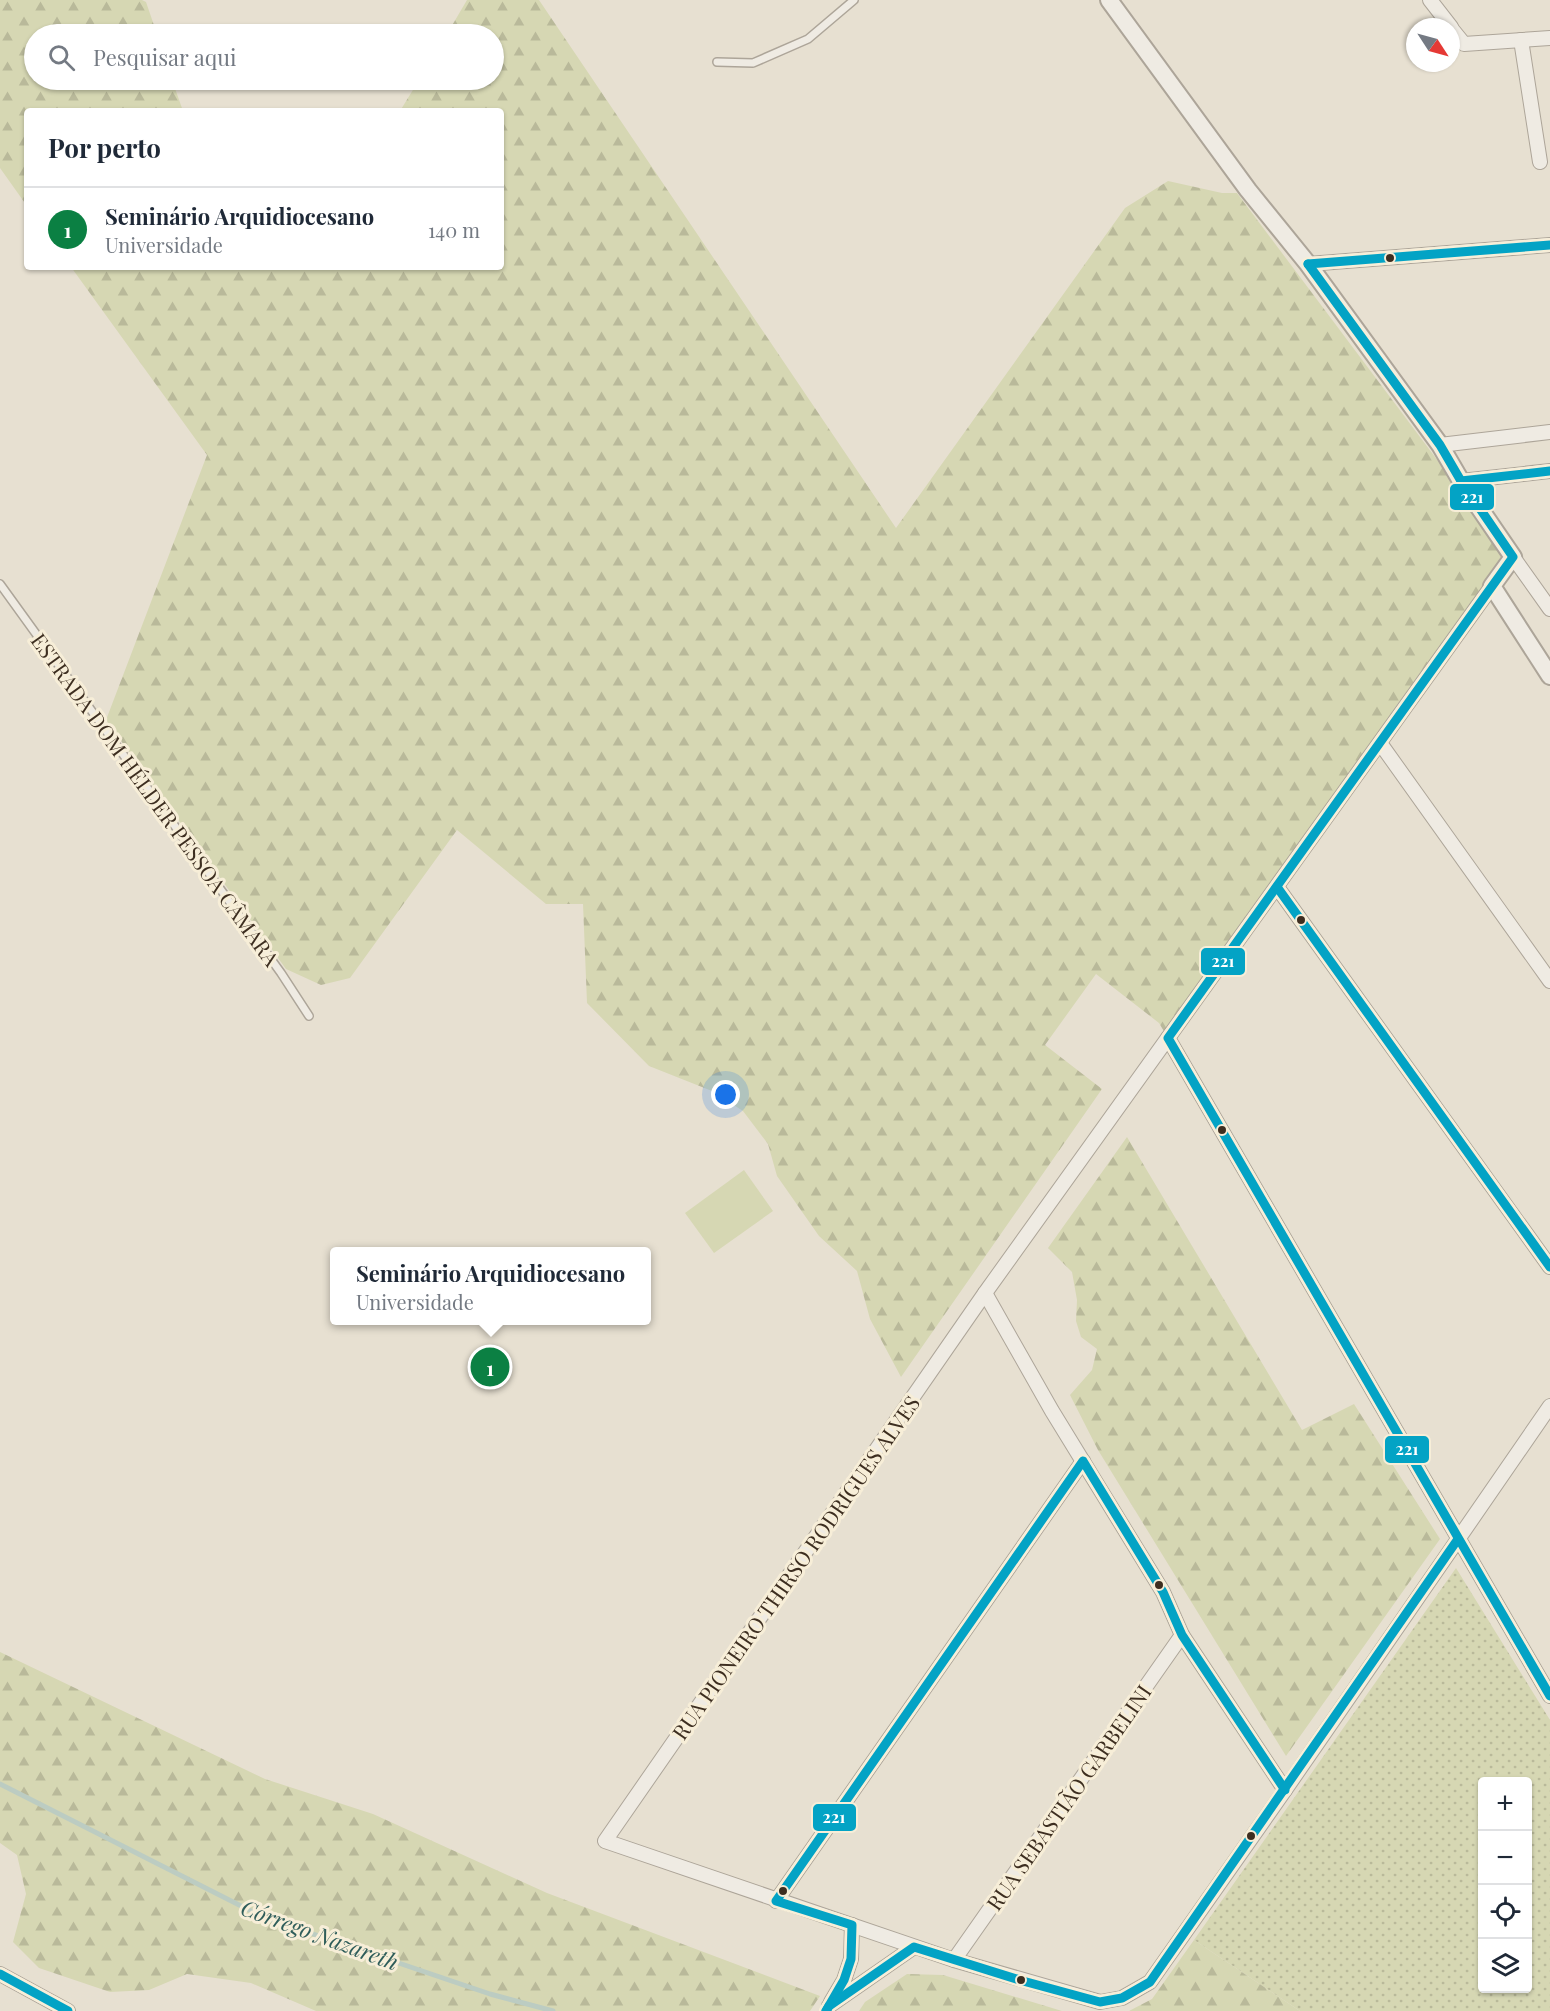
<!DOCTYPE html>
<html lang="pt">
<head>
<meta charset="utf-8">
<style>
  body { margin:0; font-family:"Playfair Display",serif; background:#f6f6f7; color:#1f2937 }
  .controls { position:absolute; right:18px; bottom:18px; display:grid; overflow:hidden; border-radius:6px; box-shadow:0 2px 4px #0004 }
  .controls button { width:54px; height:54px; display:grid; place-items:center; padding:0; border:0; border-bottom:2px solid #e0e1e3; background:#fff; color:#1f2937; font:30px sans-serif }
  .compass { position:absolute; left:1406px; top:18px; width:54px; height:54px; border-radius:50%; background:#fff; box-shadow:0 2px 4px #0004; rotate:126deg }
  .you { position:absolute; left:726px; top:1095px; width:21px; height:21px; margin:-15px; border:4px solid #fff; border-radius:50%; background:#1a73e8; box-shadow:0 0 0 9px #1a73e833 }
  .badge { display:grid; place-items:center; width:39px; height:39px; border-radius:50%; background:#0b8043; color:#fff; font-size:20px; font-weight:700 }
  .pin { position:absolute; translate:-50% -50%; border:3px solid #fff; box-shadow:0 2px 6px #0006 }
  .popup { position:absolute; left:330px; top:1247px; width:321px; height:78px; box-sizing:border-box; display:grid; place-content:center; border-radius:6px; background:#fff; filter:drop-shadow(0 2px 4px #0005); font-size:20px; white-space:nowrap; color:#747a83 }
  .popup b { font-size:22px; color:#1f2937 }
  .popup::after { content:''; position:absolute; left:50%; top:100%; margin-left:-12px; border:12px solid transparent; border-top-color:#fff }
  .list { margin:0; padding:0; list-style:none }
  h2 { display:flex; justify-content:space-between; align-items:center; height:78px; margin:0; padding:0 24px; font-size:26px }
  h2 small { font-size:20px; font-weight:400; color:#747a83 }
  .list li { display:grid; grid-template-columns:39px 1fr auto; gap:18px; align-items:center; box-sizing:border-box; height:84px; padding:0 24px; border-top:2px solid #e0e1e3 }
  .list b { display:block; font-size:22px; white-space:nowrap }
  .list p { margin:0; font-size:20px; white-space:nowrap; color:#747a83 }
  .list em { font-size:20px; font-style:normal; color:#747a83 }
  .icon { flex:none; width:33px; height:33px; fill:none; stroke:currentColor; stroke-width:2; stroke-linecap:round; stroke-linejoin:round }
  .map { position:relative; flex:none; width:1550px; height:2011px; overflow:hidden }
  .search { position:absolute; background:#fff; box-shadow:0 2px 4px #0004; left:24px; top:24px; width:480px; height:66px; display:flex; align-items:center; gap:15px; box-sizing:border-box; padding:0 21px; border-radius:33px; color:#747a83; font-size:22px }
  .panel { position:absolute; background:#fff; box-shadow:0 2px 4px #0004; left:24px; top:108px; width:480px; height:162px; border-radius:6px }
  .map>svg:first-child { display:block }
  .grass { fill:url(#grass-dots); fill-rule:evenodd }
  .forest { fill:url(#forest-firs) }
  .pitch { fill:#d6d7b3 }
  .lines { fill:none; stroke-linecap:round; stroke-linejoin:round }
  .stream { stroke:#bcccc2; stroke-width:5 }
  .service-casing { stroke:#ada599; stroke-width:10 }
  .minor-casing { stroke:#ada599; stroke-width:16 }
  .tertiary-casing { stroke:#ada599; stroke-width:20 }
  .service { stroke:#efebe3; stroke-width:7 }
  .minor { stroke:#efebe3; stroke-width:14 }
  .tertiary { stroke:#efebe3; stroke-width:16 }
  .bus-1-casing { stroke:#f7eed8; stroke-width:14 }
  .bus-1 { stroke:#03a3c5; stroke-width:9 }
  .bus-dot { fill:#3d2e20; stroke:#f7eed8; stroke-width:2 }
  .labels { text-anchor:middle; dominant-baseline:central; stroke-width:6; stroke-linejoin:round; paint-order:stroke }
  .street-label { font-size:21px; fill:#3d2e20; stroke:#f7eed8 }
  .water-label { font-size:22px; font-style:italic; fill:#2f5d5a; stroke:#f7eed8 }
  .line-badge { stroke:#f7eed8; stroke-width:2 }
  .badge-label { font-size:16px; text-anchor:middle; font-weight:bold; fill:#fff }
</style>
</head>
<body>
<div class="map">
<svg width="1550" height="2011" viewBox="0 0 1550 2011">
  <defs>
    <pattern id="grass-dots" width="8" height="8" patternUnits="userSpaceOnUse" patternTransform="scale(1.5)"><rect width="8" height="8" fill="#d6d7b3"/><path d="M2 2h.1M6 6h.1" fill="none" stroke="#b9b99a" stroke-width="1.8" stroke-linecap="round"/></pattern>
    <pattern id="forest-firs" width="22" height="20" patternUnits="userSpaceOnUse" patternTransform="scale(1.5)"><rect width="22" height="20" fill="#d6d7b3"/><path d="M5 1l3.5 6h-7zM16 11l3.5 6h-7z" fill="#b9b99a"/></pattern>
  </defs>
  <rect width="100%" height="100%" fill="#e7e0d1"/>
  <!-- grass -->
  <path class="grass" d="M 1456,1568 L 1550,1720 L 1550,2011 L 1300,2011 L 1194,1940 ZM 1482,1782 L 1528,1782 L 1528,1988 L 1482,1988 Z"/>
  <!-- forest -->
  <g class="forest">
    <polygon points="0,0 142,0 146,2 157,34 34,34 34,80 172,80 183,111 27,111 27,206 0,168"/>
    <polygon points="467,0 539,0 896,528 1125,208 1168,181 1222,193 1237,193 1513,561 1168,1038 1159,1023 1096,974 1045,1045 1102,1089 901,1377 870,1319 857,1271 819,1236 777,1176 768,1144 743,1111 712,1091 649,1066 587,1003 583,904 546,904 457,830 350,978 321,985 286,969 106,720 207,455 71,267 501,267 501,111 400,111 419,80 494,80 494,34 447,34"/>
    <polygon points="1127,1137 1302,1430 1354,1404 1440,1539 1286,1756 1098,1450 1070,1395 1092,1370 1097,1349 1081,1337 1076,1321 1077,1300 1072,1272 1048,1248"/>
    <polygon points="0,1652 265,1779 373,1814 547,1893 820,1996 810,2011 316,2011 251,1983 187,1974 149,1990 110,1992 39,1968 13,1942 26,1894 17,1855 0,1843"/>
    <polygon points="1194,1940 1300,2011 1129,2011 1152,1999"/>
    <polygon points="907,1974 943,1975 1062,2011 859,2011 865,2002"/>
  </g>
  <!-- pitch -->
  <polygon class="pitch" points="744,1170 773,1211 714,1253 685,1213"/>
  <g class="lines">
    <!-- stream -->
    <polyline class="stream" points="0,1784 263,1917 490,1994 553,2011"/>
    <defs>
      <g id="service">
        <polyline points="717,62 753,63 808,39 854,0"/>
        <polyline points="0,584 281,973 309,1016"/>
      </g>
      <g id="minor">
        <polyline points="1430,0 1451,27"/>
        <polyline points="1451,28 1464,44 1550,38"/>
        <polyline points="1521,40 1540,162"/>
        <polyline points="1308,264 1550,245"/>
        <polyline points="1440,445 1550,432"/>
        <polyline points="1461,481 1550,471"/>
        <polyline points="1513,557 1550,609"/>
        <polyline points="1492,586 985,1293 605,1841 954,1960 1100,2002 1122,1998 1150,1982 1285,1790 1550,1406"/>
        <polyline points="1380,743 1550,981"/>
        <polyline points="1277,887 1550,1267"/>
        <polyline points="1168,1038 1550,1696"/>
        <polyline points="985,1293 1052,1411 1163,1592 1182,1635 1285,1790"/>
        <polyline points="776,1901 1083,1461"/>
        <polyline points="954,1960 1182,1635"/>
        <polyline points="0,1974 68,2011"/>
        <polyline points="831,2002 844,1980 851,1959 852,1925"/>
        <polyline points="829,2006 914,1947"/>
      </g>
      <polyline id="tertiary" points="1109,0 1248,190 1308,264 1440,445 1461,481 1513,557 1492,586 1550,676"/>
    </defs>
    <!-- service casing -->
    <use href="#service" class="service-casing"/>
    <!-- minor casing -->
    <use href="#minor" class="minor-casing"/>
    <!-- tertiary casing -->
    <use href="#tertiary" class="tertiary-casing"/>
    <!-- service -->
    <use href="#service" class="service"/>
    <!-- minor -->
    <use href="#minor" class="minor"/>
    <!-- tertiary -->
    <use href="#tertiary" class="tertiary"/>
    <defs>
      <g id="bus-1">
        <polyline points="1308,264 1440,445 1461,481 1513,557 1168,1038 1550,1696"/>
        <polyline points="1308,264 1550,245"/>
        <polyline points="1461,481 1550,471"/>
        <polyline points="1277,887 1550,1267"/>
        <polyline points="0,1974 68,2011"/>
        <polyline points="826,2011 844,1980 851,1959 852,1925 776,1901 1083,1461 1163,1592 1182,1635 1285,1790"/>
        <polyline points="826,2011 829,2006 914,1947 1023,1981 1100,2002 1122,1998 1150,1982 1458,1539"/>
      </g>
    </defs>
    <!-- bus-1 casing -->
    <use href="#bus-1" class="bus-1-casing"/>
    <!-- bus-1 -->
    <use href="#bus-1" class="bus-1"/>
  </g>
  <!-- markers -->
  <g class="bus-dot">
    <circle cx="1390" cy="258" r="5"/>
    <circle cx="1301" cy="920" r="5"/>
    <circle cx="1222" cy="1130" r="5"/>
    <circle cx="1159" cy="1585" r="5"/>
    <circle cx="1251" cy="1836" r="5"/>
    <circle cx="783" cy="1891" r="5"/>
    <circle cx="1021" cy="1980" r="5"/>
  </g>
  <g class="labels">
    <!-- street labels -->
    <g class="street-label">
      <text transform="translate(156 799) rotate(54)">ESTRADA DOM HÉLDER PESSOA CÂMARA</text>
      <text transform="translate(795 1567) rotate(-55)">RUA PIONEIRO THIRSO RODRIGUES ALVES</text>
      <text transform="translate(1068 1797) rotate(-55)">RUA SEBASTIÃO GARBELINI</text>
    </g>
    <!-- water labels -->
    <g class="water-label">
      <text transform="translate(320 1934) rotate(20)">Córrego Nazareth</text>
    </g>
  </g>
  <g class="line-badge">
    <rect x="1449" y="483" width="46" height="28" rx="6" fill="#03a3c5"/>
    <rect x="1200" y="947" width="46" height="29" rx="6" fill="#03a3c5"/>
    <rect x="1384" y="1435" width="46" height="29" rx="6" fill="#03a3c5"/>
    <rect x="812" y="1803" width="45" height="29" rx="6" fill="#03a3c5"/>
  </g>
  <g class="badge-label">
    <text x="1472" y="503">221</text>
    <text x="1223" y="967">221</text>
    <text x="1407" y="1455">221</text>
    <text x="834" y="1823">221</text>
  </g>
</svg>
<div class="controls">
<button>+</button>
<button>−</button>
<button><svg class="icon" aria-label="locate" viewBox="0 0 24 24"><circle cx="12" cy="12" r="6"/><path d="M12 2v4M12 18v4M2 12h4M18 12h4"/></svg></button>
<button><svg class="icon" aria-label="layers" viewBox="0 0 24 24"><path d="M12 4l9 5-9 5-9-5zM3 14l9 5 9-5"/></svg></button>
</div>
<svg class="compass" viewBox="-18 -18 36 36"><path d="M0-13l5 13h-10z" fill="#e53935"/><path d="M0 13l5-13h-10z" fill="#747a83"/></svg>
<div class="you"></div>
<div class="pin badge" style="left:490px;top:1367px">1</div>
<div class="popup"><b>Seminário Arquidiocesano</b>Universidade</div>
<div class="search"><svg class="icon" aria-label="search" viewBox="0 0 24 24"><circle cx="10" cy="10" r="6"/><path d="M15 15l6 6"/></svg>Pesquisar aqui</div>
<section class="panel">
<h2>Por perto<small></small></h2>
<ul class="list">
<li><span class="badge">1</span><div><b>Seminário Arquidiocesano</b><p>Universidade</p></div><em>140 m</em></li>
</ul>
</section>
</div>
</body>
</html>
